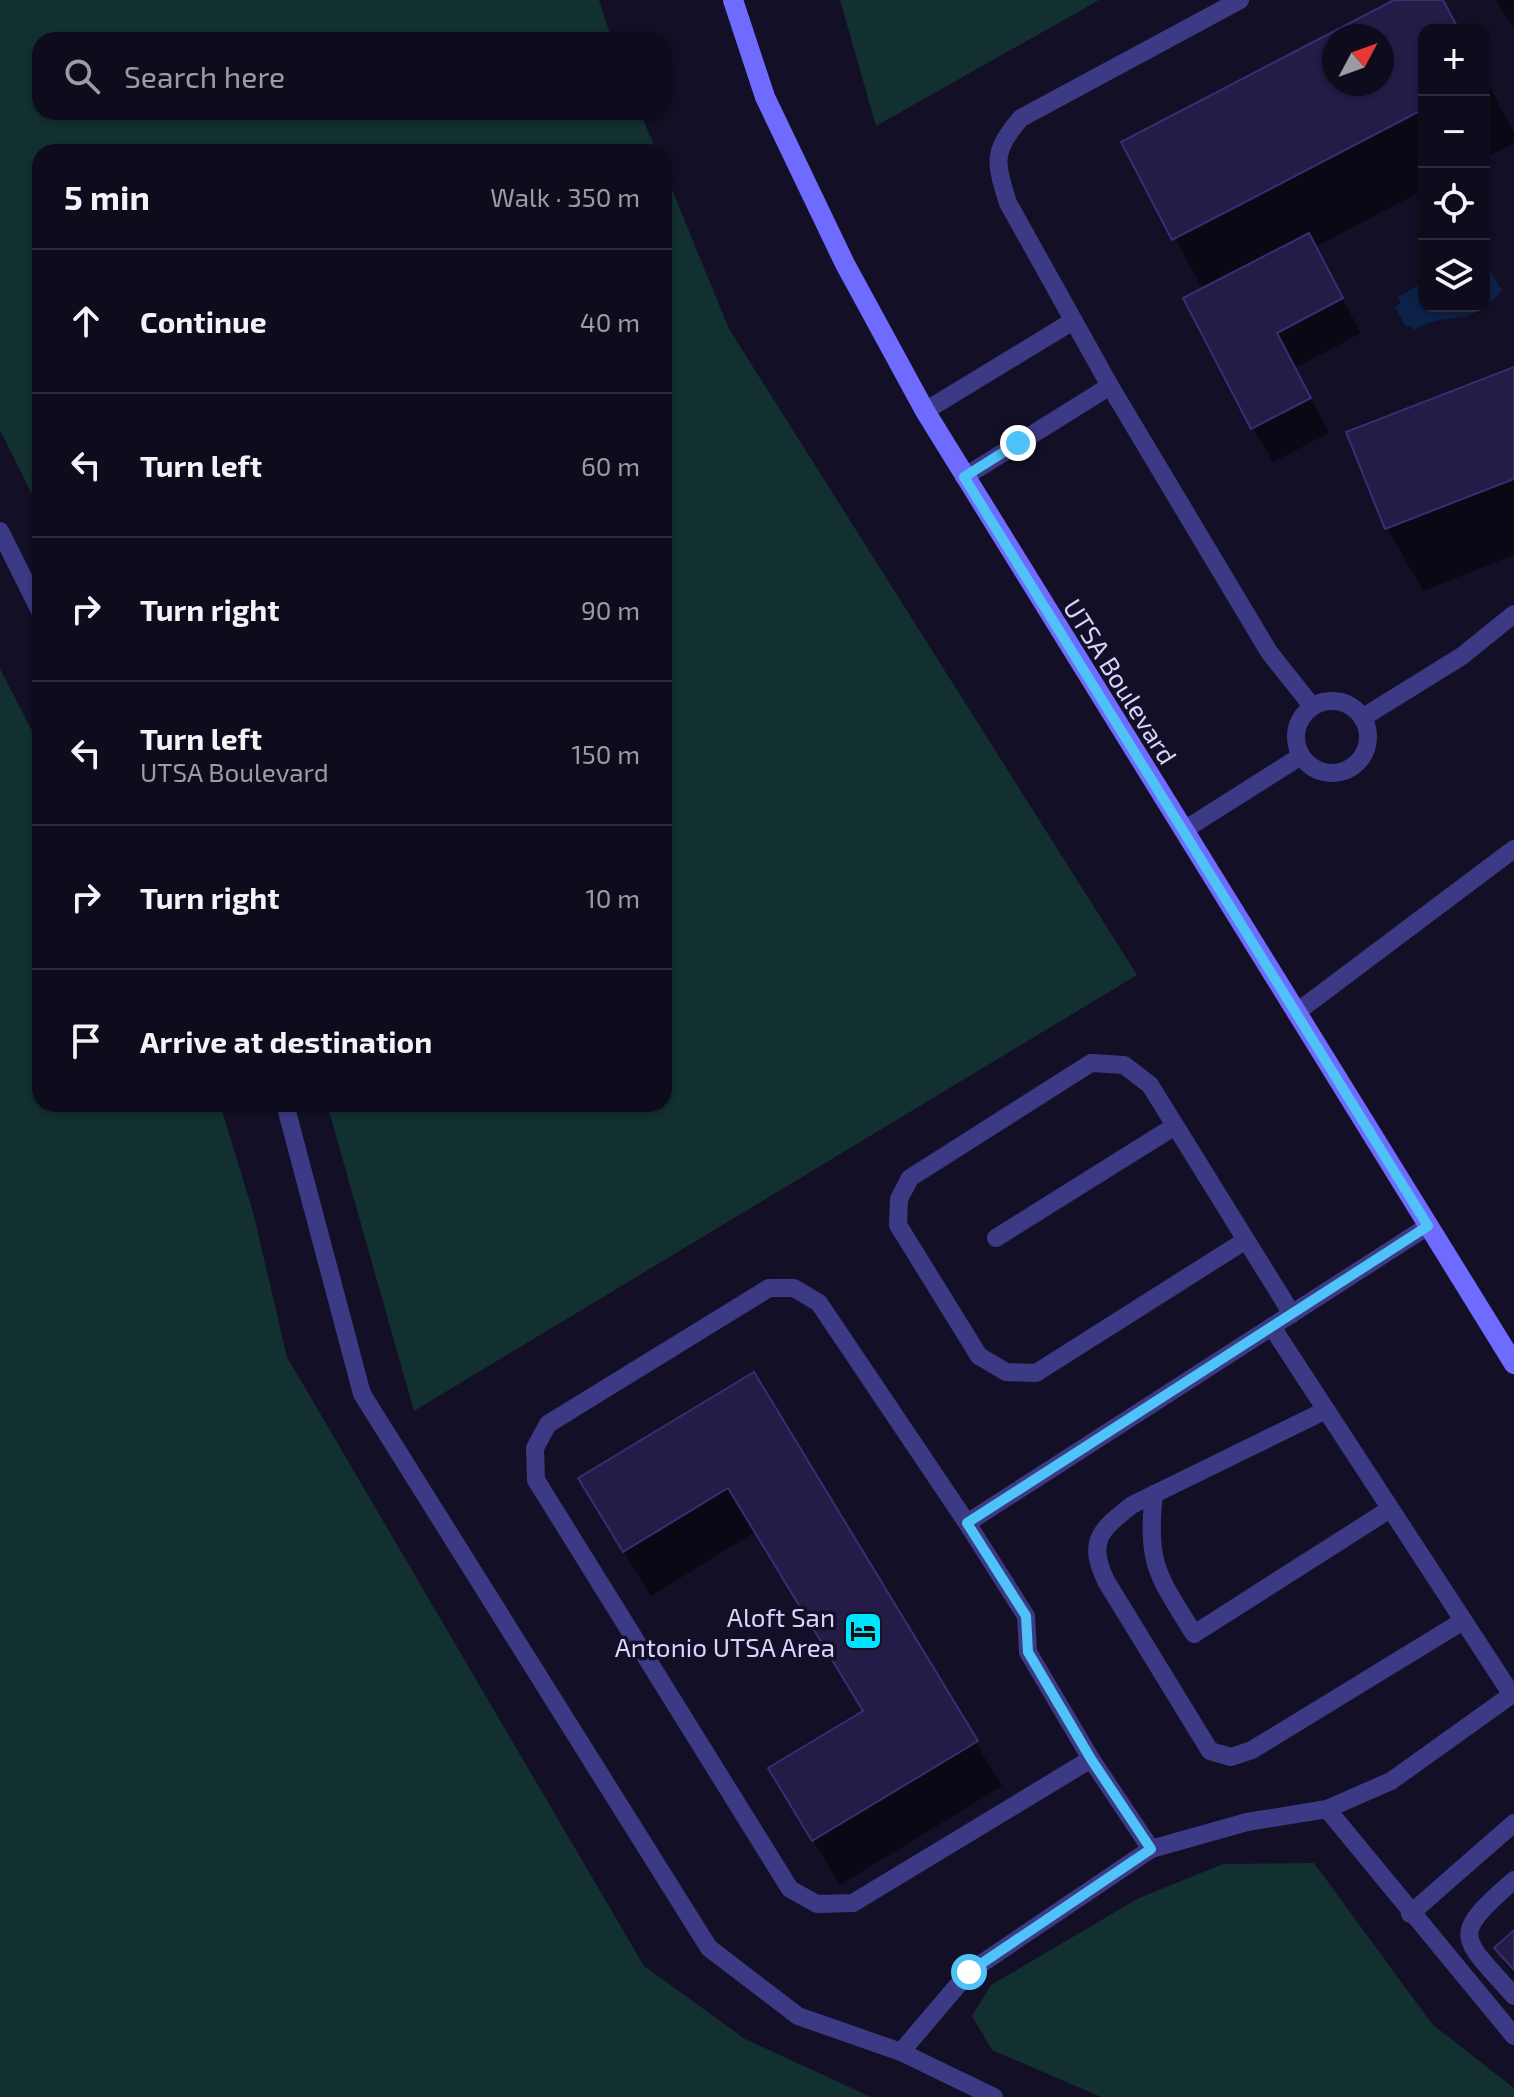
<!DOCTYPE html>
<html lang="en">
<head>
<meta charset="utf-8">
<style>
  body { margin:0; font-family:"Exo 2",sans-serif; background:#1c1929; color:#f1f3f6 }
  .controls { position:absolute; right:24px; top:24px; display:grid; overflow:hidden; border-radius:16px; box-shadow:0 2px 6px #0004 }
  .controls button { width:72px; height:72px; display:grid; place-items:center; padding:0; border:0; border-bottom:2px solid #2e2b3b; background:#0e0b1c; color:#f1f3f6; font:40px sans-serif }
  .compass { position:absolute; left:1322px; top:24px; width:72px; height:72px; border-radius:50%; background:#0e0b1c; box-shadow:0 2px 6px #0004; rotate:49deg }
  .stop { position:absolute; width:24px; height:24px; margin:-18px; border:6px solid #4fc3f7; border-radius:50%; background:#fff }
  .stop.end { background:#4fc3f7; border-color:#fff; box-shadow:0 2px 8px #0008 }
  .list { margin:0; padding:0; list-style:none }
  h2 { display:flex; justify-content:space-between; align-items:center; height:104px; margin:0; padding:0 32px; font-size:34px }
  h2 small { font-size:26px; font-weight:400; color:#9b9ba3 }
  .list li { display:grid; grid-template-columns:52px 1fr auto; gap:24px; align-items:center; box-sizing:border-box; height:144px; padding:0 32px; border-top:2px solid #2e2b3b }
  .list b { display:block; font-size:30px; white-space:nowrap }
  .list p { margin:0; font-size:26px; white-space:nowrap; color:#9b9ba3 }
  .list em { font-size:26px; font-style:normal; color:#9b9ba3 }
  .icon { flex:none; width:44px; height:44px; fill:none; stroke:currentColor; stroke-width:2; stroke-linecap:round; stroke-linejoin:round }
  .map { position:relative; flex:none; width:1514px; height:2097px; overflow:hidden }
  .search { position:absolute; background:#0e0b1c; box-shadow:0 2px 6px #0004; left:32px; top:32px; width:640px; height:88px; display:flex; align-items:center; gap:20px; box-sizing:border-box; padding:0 28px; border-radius:24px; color:#9b9ba3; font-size:30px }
  .panel { position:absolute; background:#0e0b1c; box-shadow:0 2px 6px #0004; left:32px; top:144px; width:640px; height:968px; border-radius:24px }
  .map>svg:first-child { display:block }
  .green { fill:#12302f }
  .water { fill:#0c2248 }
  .shadow { fill:#0007; fill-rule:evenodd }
  .building { fill:#241b47; stroke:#3b2d73; stroke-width:2; fill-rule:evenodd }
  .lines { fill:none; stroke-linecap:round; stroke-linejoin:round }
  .service { stroke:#3d3a85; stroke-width:18 }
  .secondary { stroke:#6f6bff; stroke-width:20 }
  .route { stroke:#4fc3f7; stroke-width:10 }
  .labels { text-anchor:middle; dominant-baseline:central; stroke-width:7; stroke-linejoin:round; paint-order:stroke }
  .street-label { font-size:26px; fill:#d9d4ff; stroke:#130f26 }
  .poi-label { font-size:26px; fill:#d9d4ff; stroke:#130f26; text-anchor:end }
</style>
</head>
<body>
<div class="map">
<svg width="1514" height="2097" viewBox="0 0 1514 2097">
  <rect width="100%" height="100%" fill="#130f26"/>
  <!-- green -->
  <g class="green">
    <polygon points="0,0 599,0 612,40 40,40 40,112 640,112 657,152 40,152 40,510 0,430"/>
    <polygon points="840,0 1099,0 876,126"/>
    <polygon points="664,170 729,329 1137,975 414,1411 327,1104 664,1104"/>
    <polygon points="0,669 40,746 40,1104 220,1104 253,1212 287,1357 644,1966 745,2039 871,2097 0,2097"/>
    <polygon points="1314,1863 1432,2024 1514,2088 1514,2097 1101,2097 992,2050 972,2016 991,1985 1139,1898 1223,1864"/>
  </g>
  <!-- water -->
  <path class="water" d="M 1488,267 L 1502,290 C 1466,332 1452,308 1414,330 L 1410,325 L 1406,327 L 1395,307 L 1401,303 L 1398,297 L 1424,282 L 1424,306 L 1484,306 L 1484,269 Z"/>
  <!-- shadow -->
  <g class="shadow">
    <path d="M 1398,0 L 1442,0 L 1459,30 L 1424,30 L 1424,190 L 1315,247 L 1361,333 L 1295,368 L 1329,433 L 1273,462 L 1253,428 L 1203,290 L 1124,143 ZM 1334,36 L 1382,36 L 1382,84 L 1334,84 Z"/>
    <polygon points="1496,0 1514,0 1514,27 1507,19"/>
    <polygon points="1484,76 1514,133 1514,143 1484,159"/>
    <polygon points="1514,369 1514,555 1423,591 1387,528 1349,433"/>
    <polygon points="753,1375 1002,1786 840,1885 797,1814 865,1712 755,1532 651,1596 607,1524"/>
    <polygon points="1514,1933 1514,1978 1497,1948"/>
  </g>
  <!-- building -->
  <g class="building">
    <path d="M 1394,0 L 1443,0 L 1459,30 L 1424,30 L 1424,109 L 1172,240 L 1121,142 ZM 1334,36 L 1382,36 L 1382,84 L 1334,84 Z"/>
    <polygon points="1309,233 1343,298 1277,333 1311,398 1251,429 1183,298"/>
    <polygon points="1514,367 1514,479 1385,529 1346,432"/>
    <polygon points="754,1372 978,1741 812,1841 768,1768 863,1711 728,1488 623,1552 578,1478"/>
    <polygon points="1514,1930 1514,1970 1494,1948"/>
  </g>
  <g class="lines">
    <!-- service -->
    <g class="service">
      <path d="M 1240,0 L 1021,118 C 992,152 995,161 1008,203 L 1110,386 L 1269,652 L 1312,706"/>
      <polyline points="925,411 1073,321"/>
      <polyline points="964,477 1110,386"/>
      <polyline points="0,531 40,611"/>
      <circle cx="1332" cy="737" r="36"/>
      <polyline points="1362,718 1462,656 1514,614"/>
      <polyline points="1184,830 1301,756"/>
      <polyline points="1297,1012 1514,849"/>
      <polyline points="285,1104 362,1394 709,1948 798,2016 901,2052 994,2097"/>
      <polyline points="996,1238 1175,1126"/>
      <polyline points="1246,1240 1036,1373 1006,1372 979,1356 898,1225 899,1199 910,1178 1091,1063 1124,1065 1150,1085 1292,1314"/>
      <polyline points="1272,1327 1512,1695"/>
      <path d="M 1326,1410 L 1132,1505 C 1100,1530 1087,1541 1106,1581 L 1210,1751 L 1231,1757 L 1252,1750 L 1463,1621"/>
      <path d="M 1154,1494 C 1146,1564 1158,1576 1194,1634 L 1390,1509"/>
      <polyline points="967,1523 1026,1616 1028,1652 1091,1759 853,1903 817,1904 790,1889 536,1480 535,1448 548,1424 769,1288 794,1288 819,1303 967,1523 1428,1226"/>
      <polyline points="1091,1759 1151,1849"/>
      <polyline points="1327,1809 1514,2036"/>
      <path d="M 1514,1880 C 1449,1937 1460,1935 1514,1996"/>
      <polyline points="1410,1914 1514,1823"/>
      <polyline points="901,2052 969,1972 1151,1849 1247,1822 1327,1809 1391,1781 1514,1693"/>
    </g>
    <!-- secondary -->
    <polyline class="secondary" points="733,0 765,97 845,264 925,411 1514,1364"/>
  </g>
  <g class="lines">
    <!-- route -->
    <polyline class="route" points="969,1972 1151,1849 1091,1759 1028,1652 1026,1616 967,1523 1428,1226 964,477 1018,443"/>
  </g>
  <!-- icons -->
  <defs>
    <symbol id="hotel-square" viewBox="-11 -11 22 22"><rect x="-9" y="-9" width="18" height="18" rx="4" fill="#00e5ff" stroke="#130f26"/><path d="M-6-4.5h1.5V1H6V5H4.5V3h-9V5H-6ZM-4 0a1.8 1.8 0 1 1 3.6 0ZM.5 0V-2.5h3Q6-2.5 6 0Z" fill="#111"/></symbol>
  </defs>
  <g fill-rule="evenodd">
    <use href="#hotel-square" x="841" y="1609" width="44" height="44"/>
  </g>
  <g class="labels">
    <!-- street labels -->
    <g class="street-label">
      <text transform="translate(1121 681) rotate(58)">UTSA Boulevard</text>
    </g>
    <!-- poi labels -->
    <g class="poi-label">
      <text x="835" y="1616">Aloft San<tspan x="835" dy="30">Antonio UTSA Area</tspan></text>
    </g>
  </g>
</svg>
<div class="controls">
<button>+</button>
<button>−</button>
<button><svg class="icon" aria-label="locate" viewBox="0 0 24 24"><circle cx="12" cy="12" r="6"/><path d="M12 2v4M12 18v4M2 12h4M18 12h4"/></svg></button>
<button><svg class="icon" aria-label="layers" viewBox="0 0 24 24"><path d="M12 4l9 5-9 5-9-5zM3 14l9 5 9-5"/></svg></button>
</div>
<svg class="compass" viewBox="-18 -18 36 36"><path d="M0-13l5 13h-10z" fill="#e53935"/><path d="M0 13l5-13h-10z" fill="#9b9ba3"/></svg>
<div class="stop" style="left:969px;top:1972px"></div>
<div class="stop end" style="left:1018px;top:443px"></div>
<div class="search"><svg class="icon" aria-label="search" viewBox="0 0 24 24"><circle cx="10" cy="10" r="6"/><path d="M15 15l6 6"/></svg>Search here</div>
<section class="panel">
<h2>5 min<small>Walk · 350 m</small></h2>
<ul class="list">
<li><svg class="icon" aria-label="ahead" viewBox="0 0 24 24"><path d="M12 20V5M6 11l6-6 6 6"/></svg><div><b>Continue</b></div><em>40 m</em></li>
<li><svg class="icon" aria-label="left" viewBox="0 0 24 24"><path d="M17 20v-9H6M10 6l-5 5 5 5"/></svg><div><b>Turn left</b></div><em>60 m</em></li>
<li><svg class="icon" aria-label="right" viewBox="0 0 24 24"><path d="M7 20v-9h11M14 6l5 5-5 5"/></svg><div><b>Turn right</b></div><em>90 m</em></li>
<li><svg class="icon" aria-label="left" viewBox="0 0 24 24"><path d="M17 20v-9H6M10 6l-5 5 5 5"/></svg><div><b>Turn left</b><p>UTSA Boulevard</p></div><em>150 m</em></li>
<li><svg class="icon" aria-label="right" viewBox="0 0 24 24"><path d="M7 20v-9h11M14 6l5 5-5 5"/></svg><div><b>Turn right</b></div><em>10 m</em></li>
<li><svg class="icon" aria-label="arrive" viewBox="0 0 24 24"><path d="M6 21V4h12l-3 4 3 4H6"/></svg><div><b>Arrive at destination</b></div></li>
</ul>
</section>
</div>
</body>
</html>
